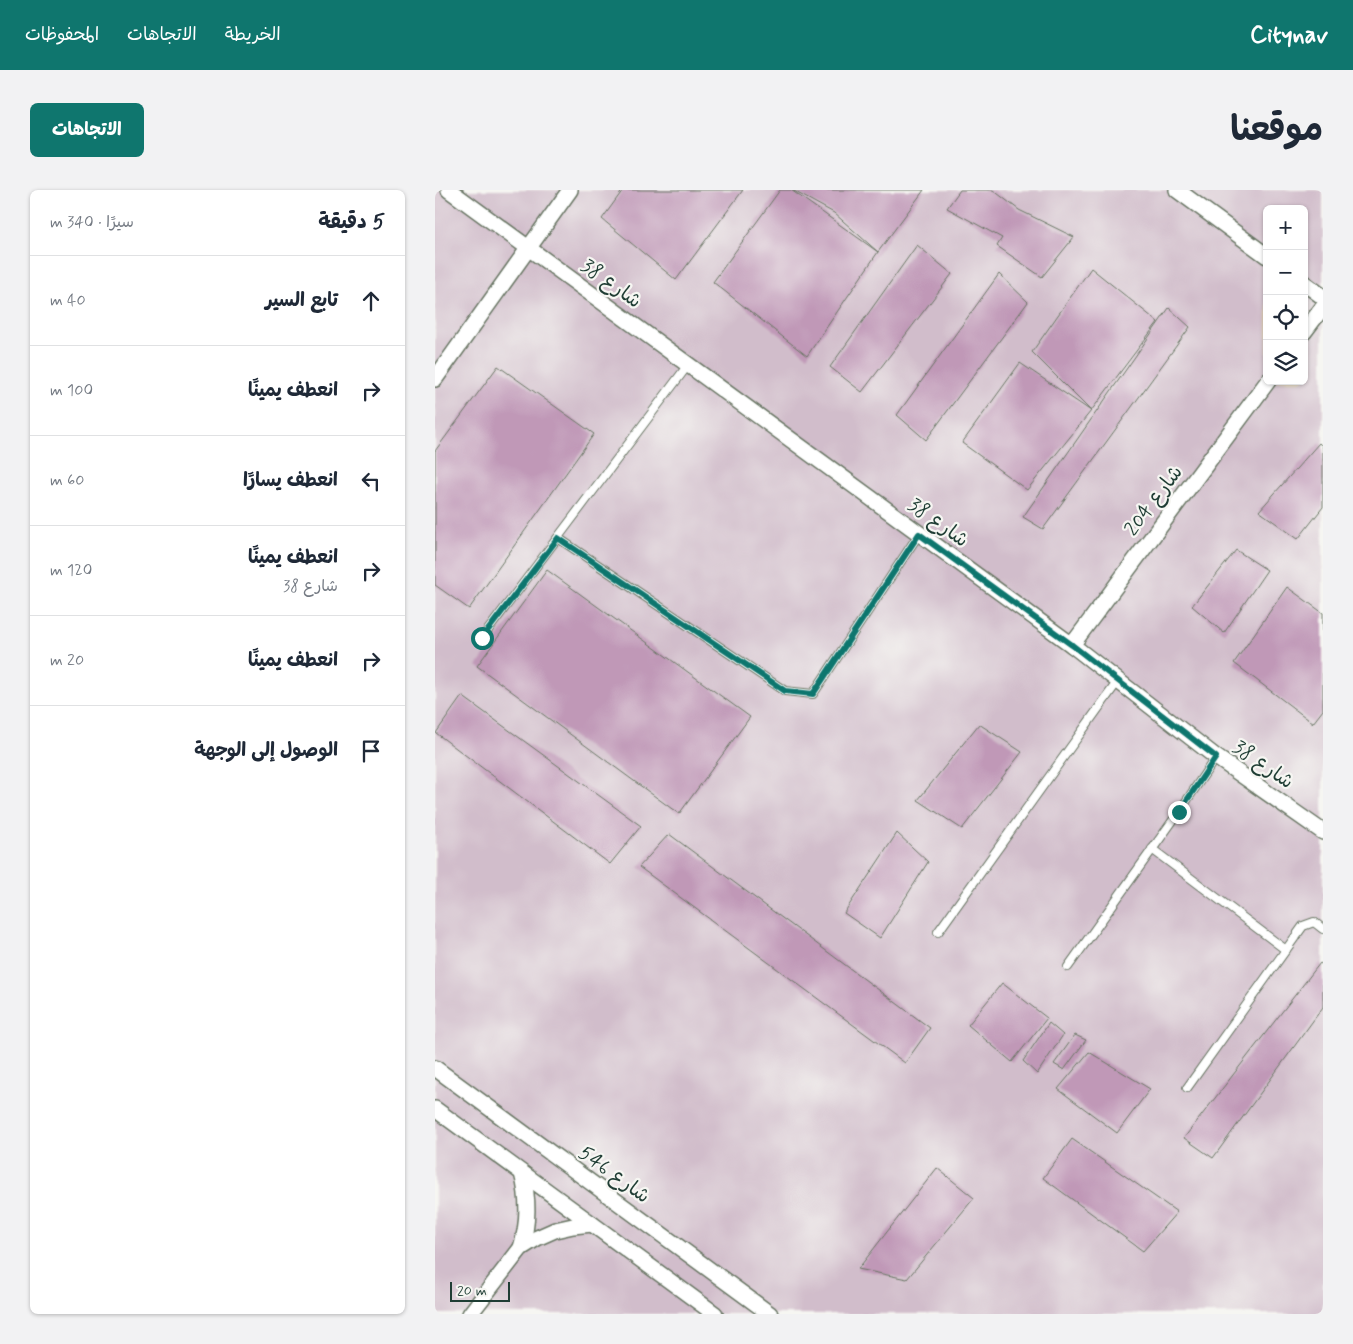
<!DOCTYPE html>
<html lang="ar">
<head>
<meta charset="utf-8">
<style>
  body { margin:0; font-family:Mynerve,"Playpen Sans Arabic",sans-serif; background:#f2f2f3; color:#1f2937; direction:rtl }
  .controls { position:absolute; right:15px; top:15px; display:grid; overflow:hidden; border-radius:8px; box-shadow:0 1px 4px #0004 }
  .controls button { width:45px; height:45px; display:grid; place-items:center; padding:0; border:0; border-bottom:1px solid #e0e1e3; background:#fff; color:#1f2937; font:25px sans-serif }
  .scale { position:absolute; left:15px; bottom:12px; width:60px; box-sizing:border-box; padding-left:5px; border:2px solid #1f3d34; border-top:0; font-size:14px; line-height:18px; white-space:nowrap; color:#1f3d34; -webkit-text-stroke:4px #f6f6f2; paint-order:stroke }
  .stop { position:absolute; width:15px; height:15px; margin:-11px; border:4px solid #0f766e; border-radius:50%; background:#fff }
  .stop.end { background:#0f766e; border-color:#fff; box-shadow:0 1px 5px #0008 }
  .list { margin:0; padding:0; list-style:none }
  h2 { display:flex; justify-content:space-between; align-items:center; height:65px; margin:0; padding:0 20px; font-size:21px }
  h2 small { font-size:16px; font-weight:400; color:#747a83 }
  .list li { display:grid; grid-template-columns:32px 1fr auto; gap:15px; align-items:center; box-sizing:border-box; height:90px; padding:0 20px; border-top:1px solid #e0e1e3 }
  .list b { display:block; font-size:19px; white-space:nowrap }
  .list p { margin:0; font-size:16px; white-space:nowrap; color:#747a83 }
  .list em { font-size:16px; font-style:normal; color:#747a83 }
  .icon { flex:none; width:28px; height:28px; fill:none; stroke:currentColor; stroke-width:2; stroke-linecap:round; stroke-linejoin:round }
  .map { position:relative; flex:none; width:888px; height:1124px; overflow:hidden; direction:ltr; border-radius:8px }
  header { display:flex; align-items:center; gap:30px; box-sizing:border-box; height:70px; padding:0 25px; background:#0f766e; color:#fff }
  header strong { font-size:24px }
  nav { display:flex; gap:28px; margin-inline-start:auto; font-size:18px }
  .intro { display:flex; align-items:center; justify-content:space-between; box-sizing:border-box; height:120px; padding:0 30px }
  h1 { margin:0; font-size:35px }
  .button { padding:12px 22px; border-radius:8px; background:#0f766e; color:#fff; font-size:18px; font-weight:700 }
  main { display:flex; gap:30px; padding:0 30px }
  aside { flex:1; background:#fff; border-radius:8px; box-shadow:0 1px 4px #0004 }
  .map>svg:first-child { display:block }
  .industrial { fill:#d1bdcb; fill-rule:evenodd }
  .building { fill:#c098b7 }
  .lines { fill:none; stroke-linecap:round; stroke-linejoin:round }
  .service-casing { stroke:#687563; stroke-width:10 }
  .minor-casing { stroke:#687563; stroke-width:18 }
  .service { stroke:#fff; stroke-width:8 }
  .minor { stroke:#fff; stroke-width:15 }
  .route { stroke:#0f766e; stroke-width:6 }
  .labels { text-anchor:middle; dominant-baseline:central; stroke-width:4.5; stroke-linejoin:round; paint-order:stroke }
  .street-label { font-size:20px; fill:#1f3d34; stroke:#f6f6f2 }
</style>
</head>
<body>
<header>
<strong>Citynav</strong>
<nav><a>الخريطة</a><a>الاتجاهات</a><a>المحفوظات</a></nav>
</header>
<div class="intro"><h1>موقعنا</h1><a class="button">الاتجاهات</a></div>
<main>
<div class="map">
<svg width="888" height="1124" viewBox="0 0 888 1124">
  <rect width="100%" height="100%" fill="#f6f6f2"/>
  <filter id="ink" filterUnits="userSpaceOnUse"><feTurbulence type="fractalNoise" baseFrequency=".02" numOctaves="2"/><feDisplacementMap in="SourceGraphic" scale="10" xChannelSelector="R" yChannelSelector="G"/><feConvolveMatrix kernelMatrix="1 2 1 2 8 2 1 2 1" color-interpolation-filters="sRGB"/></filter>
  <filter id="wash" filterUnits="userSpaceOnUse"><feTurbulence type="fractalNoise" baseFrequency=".0096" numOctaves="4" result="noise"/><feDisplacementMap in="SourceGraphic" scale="20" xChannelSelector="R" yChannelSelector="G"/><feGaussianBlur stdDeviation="1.12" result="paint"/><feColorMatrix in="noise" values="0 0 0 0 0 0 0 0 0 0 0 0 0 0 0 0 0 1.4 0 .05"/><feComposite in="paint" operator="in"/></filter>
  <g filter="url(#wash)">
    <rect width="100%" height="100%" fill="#efdcba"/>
    <!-- industrial -->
    <path class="industrial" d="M 0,0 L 888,0 L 888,1124 L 0,1124 ZM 832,19 L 869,19 L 869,191 L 832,191 Z"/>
    <g id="blocks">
      <!-- building -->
      <g class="building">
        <polygon points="188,0 308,0 241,90 167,29"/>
        <polygon points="345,0 356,0 443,62 372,166 278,92"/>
        <polygon points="357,0 489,0 443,62 399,23"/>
        <polygon points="525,0 558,0 584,20 639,47 607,87 562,56 567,48 512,18"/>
        <polygon points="482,55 517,84 427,202 395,177"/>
        <polygon points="656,78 723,132 656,221 597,162"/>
        <polygon points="564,84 593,112 491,250 462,225"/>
        <polygon points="734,118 755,137 608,339 588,327"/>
        <polygon points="585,173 656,221 592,300 527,253"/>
        <polygon points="63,176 159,244 34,419 0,395 0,261"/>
        <polygon points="884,253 888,257 888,317 863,349 824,321"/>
        <polygon points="801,360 832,380 789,443 757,416"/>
        <polygon points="112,380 315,527 244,624 42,476"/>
        <polygon points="852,397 888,423 888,520 878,533 799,473"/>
        <polygon points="27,506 206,636 175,674 1,543"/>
        <polygon points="544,534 587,562 527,639 483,610"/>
        <polygon points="462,643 493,672 445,748 409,723"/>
        <polygon points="234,644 495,838 470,873 204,677"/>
        <polygon points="885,773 888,775 888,817 778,968 749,948"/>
        <polygon points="567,793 612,828 577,872 533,835"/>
        <polygon points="614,833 628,845 602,884 588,871"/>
        <polygon points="640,845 651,850 629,880 619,874"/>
        <polygon points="654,862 715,899 682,943 623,899"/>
        <polygon points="637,949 742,1022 708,1061 608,988"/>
        <polygon points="502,978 539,1008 472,1089 423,1079"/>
      </g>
    </g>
  </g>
  <g filter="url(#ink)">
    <use href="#blocks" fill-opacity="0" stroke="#687563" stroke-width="1"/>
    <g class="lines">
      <defs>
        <g id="service">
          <polyline points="123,348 350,501 378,504 484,344"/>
          <polyline points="47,448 253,175"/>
          <polyline points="717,659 851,760"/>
          <polyline points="503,742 683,491"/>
          <polyline points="633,777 744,622 781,567"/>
          <polyline points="752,898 868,736 879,732 888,739"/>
        </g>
        <g id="minor">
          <polyline points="14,0 637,455 781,567 888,642"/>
          <polyline points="742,0 832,66"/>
          <polyline points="869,93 888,107"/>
          <polyline points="869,142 888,117"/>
          <polyline points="0,189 135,0"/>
          <polyline points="637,455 833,191"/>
          <polyline points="0,878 335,1124"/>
          <polyline points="0,919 280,1124"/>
          <path d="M 86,1058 C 94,1032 94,1009 87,983"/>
          <polyline points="35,1124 86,1058 102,1048 120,1040 138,1036 157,1034"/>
        </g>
      </defs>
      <!-- service casing -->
      <use href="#service" class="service-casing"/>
      <!-- minor casing -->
      <use href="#minor" class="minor-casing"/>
      <!-- service -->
      <use href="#service" class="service"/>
      <!-- minor -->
      <use href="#minor" class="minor"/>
    </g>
  </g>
  <g class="lines" filter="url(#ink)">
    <!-- route -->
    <polyline class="route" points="47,448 123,348 350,501 378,504 484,344 637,455 781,567 744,622"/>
  </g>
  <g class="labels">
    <!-- street labels -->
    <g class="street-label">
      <text transform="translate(176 94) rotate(36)">شارع 38</text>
      <text transform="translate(719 311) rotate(-53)">شارع 204</text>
      <text transform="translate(503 333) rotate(36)">شارع 38</text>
      <text transform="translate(828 575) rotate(35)">شارع 38</text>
      <text transform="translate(179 985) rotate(36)">شارع 546</text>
    </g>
  </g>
</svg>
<div class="controls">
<button>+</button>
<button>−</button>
<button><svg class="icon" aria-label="locate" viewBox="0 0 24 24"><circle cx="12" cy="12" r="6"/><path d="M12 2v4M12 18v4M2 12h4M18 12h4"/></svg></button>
<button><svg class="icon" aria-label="layers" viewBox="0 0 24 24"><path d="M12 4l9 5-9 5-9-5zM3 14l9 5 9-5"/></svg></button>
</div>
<div class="scale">20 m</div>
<div class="stop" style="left:47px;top:448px"></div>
<div class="stop end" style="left:744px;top:622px"></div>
</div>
<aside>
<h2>5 دقيقة<small>سيرًا · 340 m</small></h2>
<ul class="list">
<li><svg class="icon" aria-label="ahead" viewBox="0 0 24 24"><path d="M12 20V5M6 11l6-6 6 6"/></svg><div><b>تابع السير</b></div><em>40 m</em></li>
<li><svg class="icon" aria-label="right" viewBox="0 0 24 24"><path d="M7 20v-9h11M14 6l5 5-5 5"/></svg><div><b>انعطف يمينًا</b></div><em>100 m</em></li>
<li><svg class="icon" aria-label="left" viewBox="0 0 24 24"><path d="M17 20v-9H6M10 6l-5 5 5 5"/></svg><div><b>انعطف يسارًا</b></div><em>60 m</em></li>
<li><svg class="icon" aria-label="right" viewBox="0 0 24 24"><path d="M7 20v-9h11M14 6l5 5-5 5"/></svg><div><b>انعطف يمينًا</b><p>شارع 38</p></div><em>120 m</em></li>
<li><svg class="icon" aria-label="right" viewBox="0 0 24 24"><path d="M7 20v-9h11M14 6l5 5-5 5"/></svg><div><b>انعطف يمينًا</b></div><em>20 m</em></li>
<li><svg class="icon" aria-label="arrive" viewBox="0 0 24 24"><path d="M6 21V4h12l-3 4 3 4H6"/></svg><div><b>الوصول إلى الوجهة</b></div></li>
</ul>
</aside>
</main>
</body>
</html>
